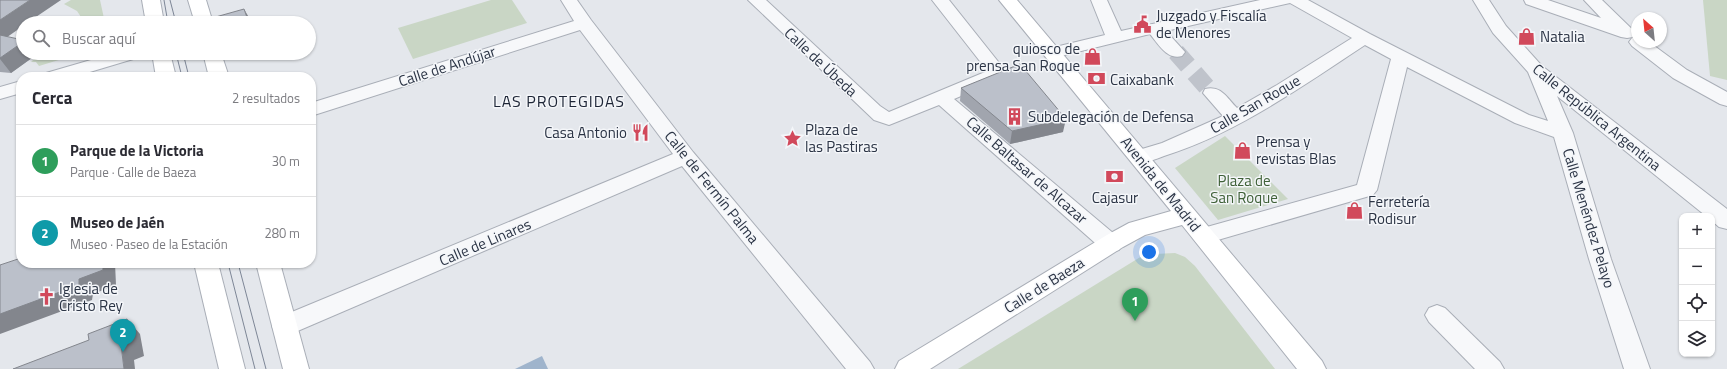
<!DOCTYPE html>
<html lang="es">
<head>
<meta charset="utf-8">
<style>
  body { margin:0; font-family:"Titillium Web",sans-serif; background:#f2f2f3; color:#2b2b33 }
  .controls { position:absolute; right:12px; bottom:12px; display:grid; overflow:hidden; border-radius:8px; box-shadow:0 1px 3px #0004 }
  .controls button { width:36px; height:36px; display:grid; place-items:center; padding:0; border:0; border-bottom:1px solid #e1e1e2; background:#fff; color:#2b2b33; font:20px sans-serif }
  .compass { position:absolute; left:1631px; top:12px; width:36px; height:36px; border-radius:50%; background:#fff; box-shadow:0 1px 3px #0004; rotate:333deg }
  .you { position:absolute; left:1149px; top:252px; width:14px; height:14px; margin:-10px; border:3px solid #fff; border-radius:50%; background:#1a73e8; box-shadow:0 0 0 6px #1a73e833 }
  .badge { display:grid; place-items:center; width:26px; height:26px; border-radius:50%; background:#1a73e8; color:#fff; font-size:13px; font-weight:700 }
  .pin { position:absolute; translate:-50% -33px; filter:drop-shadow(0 1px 2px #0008) }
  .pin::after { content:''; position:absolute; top:21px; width:14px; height:12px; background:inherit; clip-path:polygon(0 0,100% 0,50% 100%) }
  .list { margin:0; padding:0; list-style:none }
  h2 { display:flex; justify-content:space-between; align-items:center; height:52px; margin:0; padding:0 16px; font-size:17px }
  h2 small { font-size:13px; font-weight:400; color:#7c7c81 }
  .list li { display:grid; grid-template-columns:26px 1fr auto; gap:12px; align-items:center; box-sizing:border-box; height:72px; padding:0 16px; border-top:1px solid #e1e1e2 }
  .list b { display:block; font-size:15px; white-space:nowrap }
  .list p { margin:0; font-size:13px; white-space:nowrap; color:#7c7c81 }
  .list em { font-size:13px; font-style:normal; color:#7c7c81 }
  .icon { flex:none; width:22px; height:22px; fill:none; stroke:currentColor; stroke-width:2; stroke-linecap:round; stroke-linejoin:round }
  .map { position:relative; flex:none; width:1727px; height:369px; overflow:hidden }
  .search { position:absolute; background:#fff; box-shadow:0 1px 3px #0004; left:16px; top:16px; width:300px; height:44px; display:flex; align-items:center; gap:10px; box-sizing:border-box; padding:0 14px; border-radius:22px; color:#7c7c81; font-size:15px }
  .panel { position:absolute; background:#fff; box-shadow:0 1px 3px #0004; left:16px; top:72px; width:300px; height:196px; border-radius:16px }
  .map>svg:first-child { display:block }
  .green { fill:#c9d6c5 }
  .water { fill:#9fb4cc }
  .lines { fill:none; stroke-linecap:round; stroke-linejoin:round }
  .street-tunnel { stroke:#bfc3cb; stroke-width:18; stroke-dasharray:18 10; stroke-linecap:butt }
  .street-casing { stroke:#a9aeb7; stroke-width:2 }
  .secondary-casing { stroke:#a9aeb7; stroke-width:2 }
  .street { fill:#f7f8fa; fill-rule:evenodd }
  .secondary { fill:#fff; fill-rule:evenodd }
  .tram { stroke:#7d8696; stroke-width:1 }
  .wall { fill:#a1a5ae }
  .shaded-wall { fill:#83868d }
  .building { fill:#bbc0ca; stroke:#83868d }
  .labels { text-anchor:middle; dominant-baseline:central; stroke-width:3; stroke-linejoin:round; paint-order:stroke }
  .poi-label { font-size:15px; fill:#2b3445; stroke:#f4f6f9; text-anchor:start }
  .street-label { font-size:15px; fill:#2b3445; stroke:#f4f6f9 }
  .park-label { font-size:15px; fill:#3f6138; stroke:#f4f6f9 }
  .neighbourhood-label { font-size:16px; letter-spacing:1px; fill:#1d2536; stroke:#f4f6f9 }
</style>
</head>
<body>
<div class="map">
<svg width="1727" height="369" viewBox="0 0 1727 369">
  <rect width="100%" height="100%" fill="#e4e7ec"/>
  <!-- green -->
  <g class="green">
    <polygon points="71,0 100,0 105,23 85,23 77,11 64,4"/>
    <polygon points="491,0 512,0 527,23 413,59 398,28"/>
    <polygon points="1703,0 1727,0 1727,80 1710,76"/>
    <polygon points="40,53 82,53 39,66 36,62 31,62"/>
    <polygon points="1225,136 1288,199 1218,220 1175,168"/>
    <polygon points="1175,253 1185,257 1195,266 1275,369 958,369 1142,256 1155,254"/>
  </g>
  <!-- water -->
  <polygon class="water" points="542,356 548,369 515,369"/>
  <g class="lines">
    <!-- street-tunnel -->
    <polyline class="street-tunnel" points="1176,52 1212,93"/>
    <defs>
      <g id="street">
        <polygon points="561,0 577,0 591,20 693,152 870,362 874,369 846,369 682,166 293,333 284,336 275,333 272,326 275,319 673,154 580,30 311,116 311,103 574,21"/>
        <polygon points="748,0 766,0 880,106 889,112 985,72 986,69 932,0 949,0 1004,69 1001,79 954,99 1119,238 1122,244 1119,250 1111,252 1103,250 939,105 889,125 874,120"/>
        <path d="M 1091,0 L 1107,0 L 1121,31 L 1260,0 L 1308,0 L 1370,34 L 1529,115 L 1548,121 L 1528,72 L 1493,33 L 1473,0 L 1489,0 L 1506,26 L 1542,66 L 1727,209 L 1727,229 L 1719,227 L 1712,221 L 1712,216 L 1706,216 L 1557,96 L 1573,133 L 1611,259 L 1650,369 L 1624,369 L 1589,259 L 1554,137 L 1515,123 L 1407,67 L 1377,190 L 1373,195 L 1204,244 L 1196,242 L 1193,236 L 1196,230 L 1357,185 L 1391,59 L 1365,45 C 1301,87 1237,133 1164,156 C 1153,160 1143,165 1132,162 L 1129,157 L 1132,152 L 1162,143 L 1223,116 L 1203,93 L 1205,89 C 1221,85 1227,98 1237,108 L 1277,85 L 1352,38 L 1290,3 L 1166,31 L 1185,52 L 1182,56 C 1167,60 1159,45 1150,34 L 1053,58 L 1047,57 L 1044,53 L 1047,49 L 1105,35 Z"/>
        <polygon points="1524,0 1548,0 1601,18 1584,0 1602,0 1636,33 1633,37 1627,38 1621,37 1526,4"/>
        <polygon points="1637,37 1637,42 1649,42 1687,70 1727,92 1727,106 1720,104 1673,78 1632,46 1629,42 1632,38"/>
        <polygon points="115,53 143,53 140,57 73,77 44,77 46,73"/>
        <polygon points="21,81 21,93 0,99 0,87"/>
        <polygon points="1437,305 1445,308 1500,362 1504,369 1475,369 1429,322 1425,315 1429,308"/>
      </g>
      <g id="secondary">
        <polygon points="142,0 160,0 164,23 146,23"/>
        <polygon points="188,0 206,0 213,23 195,23"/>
        <polygon points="999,0 1017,0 1322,361 1326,369 1297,369 1182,225 1145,235 1123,247 930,369 895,369 899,361 1107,235 1129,223 1171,211"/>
        <polygon points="152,53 170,53 176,77 156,77"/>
        <polygon points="203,53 221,53 229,77 209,77"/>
        <polygon points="194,263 218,263 245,369 219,369"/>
        <polygon points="256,263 280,263 309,369 283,369"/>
      </g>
    </defs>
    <!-- street casing -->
    <use href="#street" class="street-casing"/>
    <!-- secondary casing -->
    <use href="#secondary" class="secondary-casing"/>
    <!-- street -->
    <use href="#street" class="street"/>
    <!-- secondary -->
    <use href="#secondary" class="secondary"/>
    <!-- tram -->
    <g class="tram">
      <polyline points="164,0 168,23"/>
      <polyline points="170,0 176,23"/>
      <polyline points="176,53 182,77"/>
      <polyline points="183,53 189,77"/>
      <polyline points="228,263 255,369"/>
      <polyline points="238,263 266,369"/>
    </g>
  </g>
  <!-- wall -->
  <g class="wall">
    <polygon points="0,0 7,37 36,55 11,73 0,72"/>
    <polygon points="222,53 244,53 226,58 224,57"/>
    <polygon points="961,88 1063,132 1010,144 960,101"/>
  </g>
  <!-- shaded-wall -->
  <g class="shaded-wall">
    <polygon points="30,0 61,0 27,23 23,23 23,26 0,42 0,20"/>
    <polygon points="244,9 251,21 252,23 249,23"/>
    <polygon points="23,42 23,53 34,53 36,55 11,73 0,59 0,58"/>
    <polygon points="223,53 244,53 226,58"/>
    <polygon points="1066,119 1063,132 1010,144 1012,131"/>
    <polygon points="103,263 115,263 116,285 93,294 92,300 0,334 0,314 79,279"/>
    <polygon points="127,319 140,334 144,356 134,360 135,369 124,369 121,345"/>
  </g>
  <!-- building -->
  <g class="building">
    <polygon points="0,0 30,0 0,20"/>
    <polygon points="244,9 249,23 211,23 210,20 212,19 212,18"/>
    <polygon points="0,35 23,40 23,42 0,58"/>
    <polygon points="1020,64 1066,119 1012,131 961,88"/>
    <polygon points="21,258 21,263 103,263 103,270 79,279 79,285 0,314 0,265"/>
    <polygon points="127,319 130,341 121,345 124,369 13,369 89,340 88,334"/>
  </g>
  <!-- icons -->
  <defs>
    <symbol id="civic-bare" viewBox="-9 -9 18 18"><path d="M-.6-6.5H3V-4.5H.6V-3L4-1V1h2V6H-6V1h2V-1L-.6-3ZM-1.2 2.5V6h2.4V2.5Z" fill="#d1495b" stroke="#f4f6f9" stroke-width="2.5" paint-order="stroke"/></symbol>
    <symbol id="shop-bare" viewBox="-9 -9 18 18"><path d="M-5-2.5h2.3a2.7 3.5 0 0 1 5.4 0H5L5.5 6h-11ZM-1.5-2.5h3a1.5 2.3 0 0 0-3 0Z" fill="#d1495b" stroke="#f4f6f9" stroke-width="2.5" paint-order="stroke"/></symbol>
    <symbol id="bank-bare" viewBox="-9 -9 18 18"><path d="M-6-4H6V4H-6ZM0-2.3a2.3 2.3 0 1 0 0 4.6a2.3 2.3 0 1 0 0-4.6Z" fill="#d1495b" stroke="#f4f6f9" stroke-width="2.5" paint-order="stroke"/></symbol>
    <symbol id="building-bare" viewBox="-9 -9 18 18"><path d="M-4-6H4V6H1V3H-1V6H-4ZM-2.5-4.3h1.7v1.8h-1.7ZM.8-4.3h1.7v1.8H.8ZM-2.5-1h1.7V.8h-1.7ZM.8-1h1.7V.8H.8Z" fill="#d1495b" stroke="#f4f6f9" stroke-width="2.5" paint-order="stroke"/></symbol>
    <symbol id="restaurant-bare" viewBox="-9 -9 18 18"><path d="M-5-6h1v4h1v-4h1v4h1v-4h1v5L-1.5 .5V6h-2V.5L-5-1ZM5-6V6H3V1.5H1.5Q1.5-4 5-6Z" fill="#d1495b" stroke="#f4f6f9" stroke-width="2.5" paint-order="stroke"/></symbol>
    <symbol id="sight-bare" viewBox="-9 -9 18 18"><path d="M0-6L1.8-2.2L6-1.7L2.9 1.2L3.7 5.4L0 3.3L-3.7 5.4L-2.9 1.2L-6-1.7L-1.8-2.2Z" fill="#d1495b" stroke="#f4f6f9" stroke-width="2.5" paint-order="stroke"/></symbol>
    <symbol id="church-bare" viewBox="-9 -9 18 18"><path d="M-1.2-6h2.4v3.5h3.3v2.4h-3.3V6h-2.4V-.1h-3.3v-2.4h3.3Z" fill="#d1495b" stroke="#f4f6f9" stroke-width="2.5" paint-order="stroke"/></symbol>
  </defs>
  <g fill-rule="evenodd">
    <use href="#civic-bare" x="1130" y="12" width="25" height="25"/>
    <use href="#shop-bare" x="1514" y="24" width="25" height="25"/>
    <use href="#shop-bare" x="1080" y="44" width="25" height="25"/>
    <use href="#bank-bare" x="1084" y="66" width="25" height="25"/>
    <use href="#building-bare" x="1002" y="104" width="25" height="25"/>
    <use href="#restaurant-bare" x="628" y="120" width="25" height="25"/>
    <use href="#sight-bare" x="780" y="126" width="25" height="25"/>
    <use href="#shop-bare" x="1230" y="138" width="25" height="25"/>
    <use href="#bank-bare" x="1102" y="164" width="25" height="25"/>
    <use href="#shop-bare" x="1342" y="198" width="25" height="25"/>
    <use href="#church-bare" x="34" y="284" width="25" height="25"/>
  </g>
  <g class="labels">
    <!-- poi labels -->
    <g class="poi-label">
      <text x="1156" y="15">Juzgado y Fiscalía<tspan x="1156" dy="17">de Menores</tspan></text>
      <text x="1540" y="36">Natalia</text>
      <text x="1080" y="48" text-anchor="end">quiosco de<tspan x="1080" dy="17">prensa San Roque</tspan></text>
      <text x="1110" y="79">Caixabank</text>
      <text x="1028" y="116">Subdelegación de Defensa</text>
      <text x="805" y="129">Plaza de<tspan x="805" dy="17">las Pastiras</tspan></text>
      <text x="627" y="132" text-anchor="end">Casa Antonio</text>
      <text x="1256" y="141">Prensa y<tspan x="1256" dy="17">revistas Blas</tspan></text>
      <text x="1115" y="197" text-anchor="middle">Cajasur</text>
      <text x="1368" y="201">Ferretería<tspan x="1368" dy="17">Rodisur</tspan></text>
      <text x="59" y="288">Iglesia de<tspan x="59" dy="17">Cristo Rey</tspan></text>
    </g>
    <!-- street labels -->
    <g class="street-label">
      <text transform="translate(821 62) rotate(43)">Calle de Úbeda</text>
      <text transform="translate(447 66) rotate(-18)">Calle de Andújar</text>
      <text transform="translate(1255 104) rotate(-30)">Calle San Roque</text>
      <text transform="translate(1597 117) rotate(39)">Calle República Argentina</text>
      <text transform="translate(1027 170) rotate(41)">Calle Baltasar de Alcazar</text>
      <text transform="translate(1161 184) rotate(51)">Avenida de Madrid</text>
      <text transform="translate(712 187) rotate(51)">Calle de Fermín Palma</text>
      <text transform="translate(1589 218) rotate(73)">Calle Menéndez Pelayo</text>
      <text transform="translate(485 242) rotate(-23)">Calle de Linares</text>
      <text transform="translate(1044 285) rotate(-32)">Calle de Baeza</text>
    </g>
    <!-- park labels -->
    <g class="park-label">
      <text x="1244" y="180">Plaza de<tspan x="1244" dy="17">San Roque</tspan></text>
    </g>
    <!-- neighbourhood labels -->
    <g class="neighbourhood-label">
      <text x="559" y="101">LAS PROTEGIDAS</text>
    </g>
  </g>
</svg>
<div class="controls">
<button>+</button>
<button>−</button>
<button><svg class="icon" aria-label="locate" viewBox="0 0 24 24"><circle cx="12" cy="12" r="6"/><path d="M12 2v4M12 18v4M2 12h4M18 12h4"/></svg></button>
<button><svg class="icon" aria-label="layers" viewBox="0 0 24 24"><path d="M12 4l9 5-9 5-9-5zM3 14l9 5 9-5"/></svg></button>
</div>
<svg class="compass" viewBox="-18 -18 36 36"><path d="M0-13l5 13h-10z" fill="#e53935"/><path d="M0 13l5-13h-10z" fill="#7c7c81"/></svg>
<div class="you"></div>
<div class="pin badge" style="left:1135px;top:321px;background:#2e9e5b">1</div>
<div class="pin badge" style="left:123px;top:352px;background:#0f9aa8">2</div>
<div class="search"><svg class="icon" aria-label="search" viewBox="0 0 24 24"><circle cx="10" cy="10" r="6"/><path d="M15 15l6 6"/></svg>Buscar aquí</div>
<section class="panel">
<h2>Cerca<small>2 resultados</small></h2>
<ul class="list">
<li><span class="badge" style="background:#2e9e5b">1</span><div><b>Parque de la Victoria</b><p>Parque · Calle de Baeza</p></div><em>30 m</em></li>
<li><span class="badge" style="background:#0f9aa8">2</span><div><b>Museo de Jaén</b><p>Museo · Paseo de la Estación</p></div><em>280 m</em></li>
</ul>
</section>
</div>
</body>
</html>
